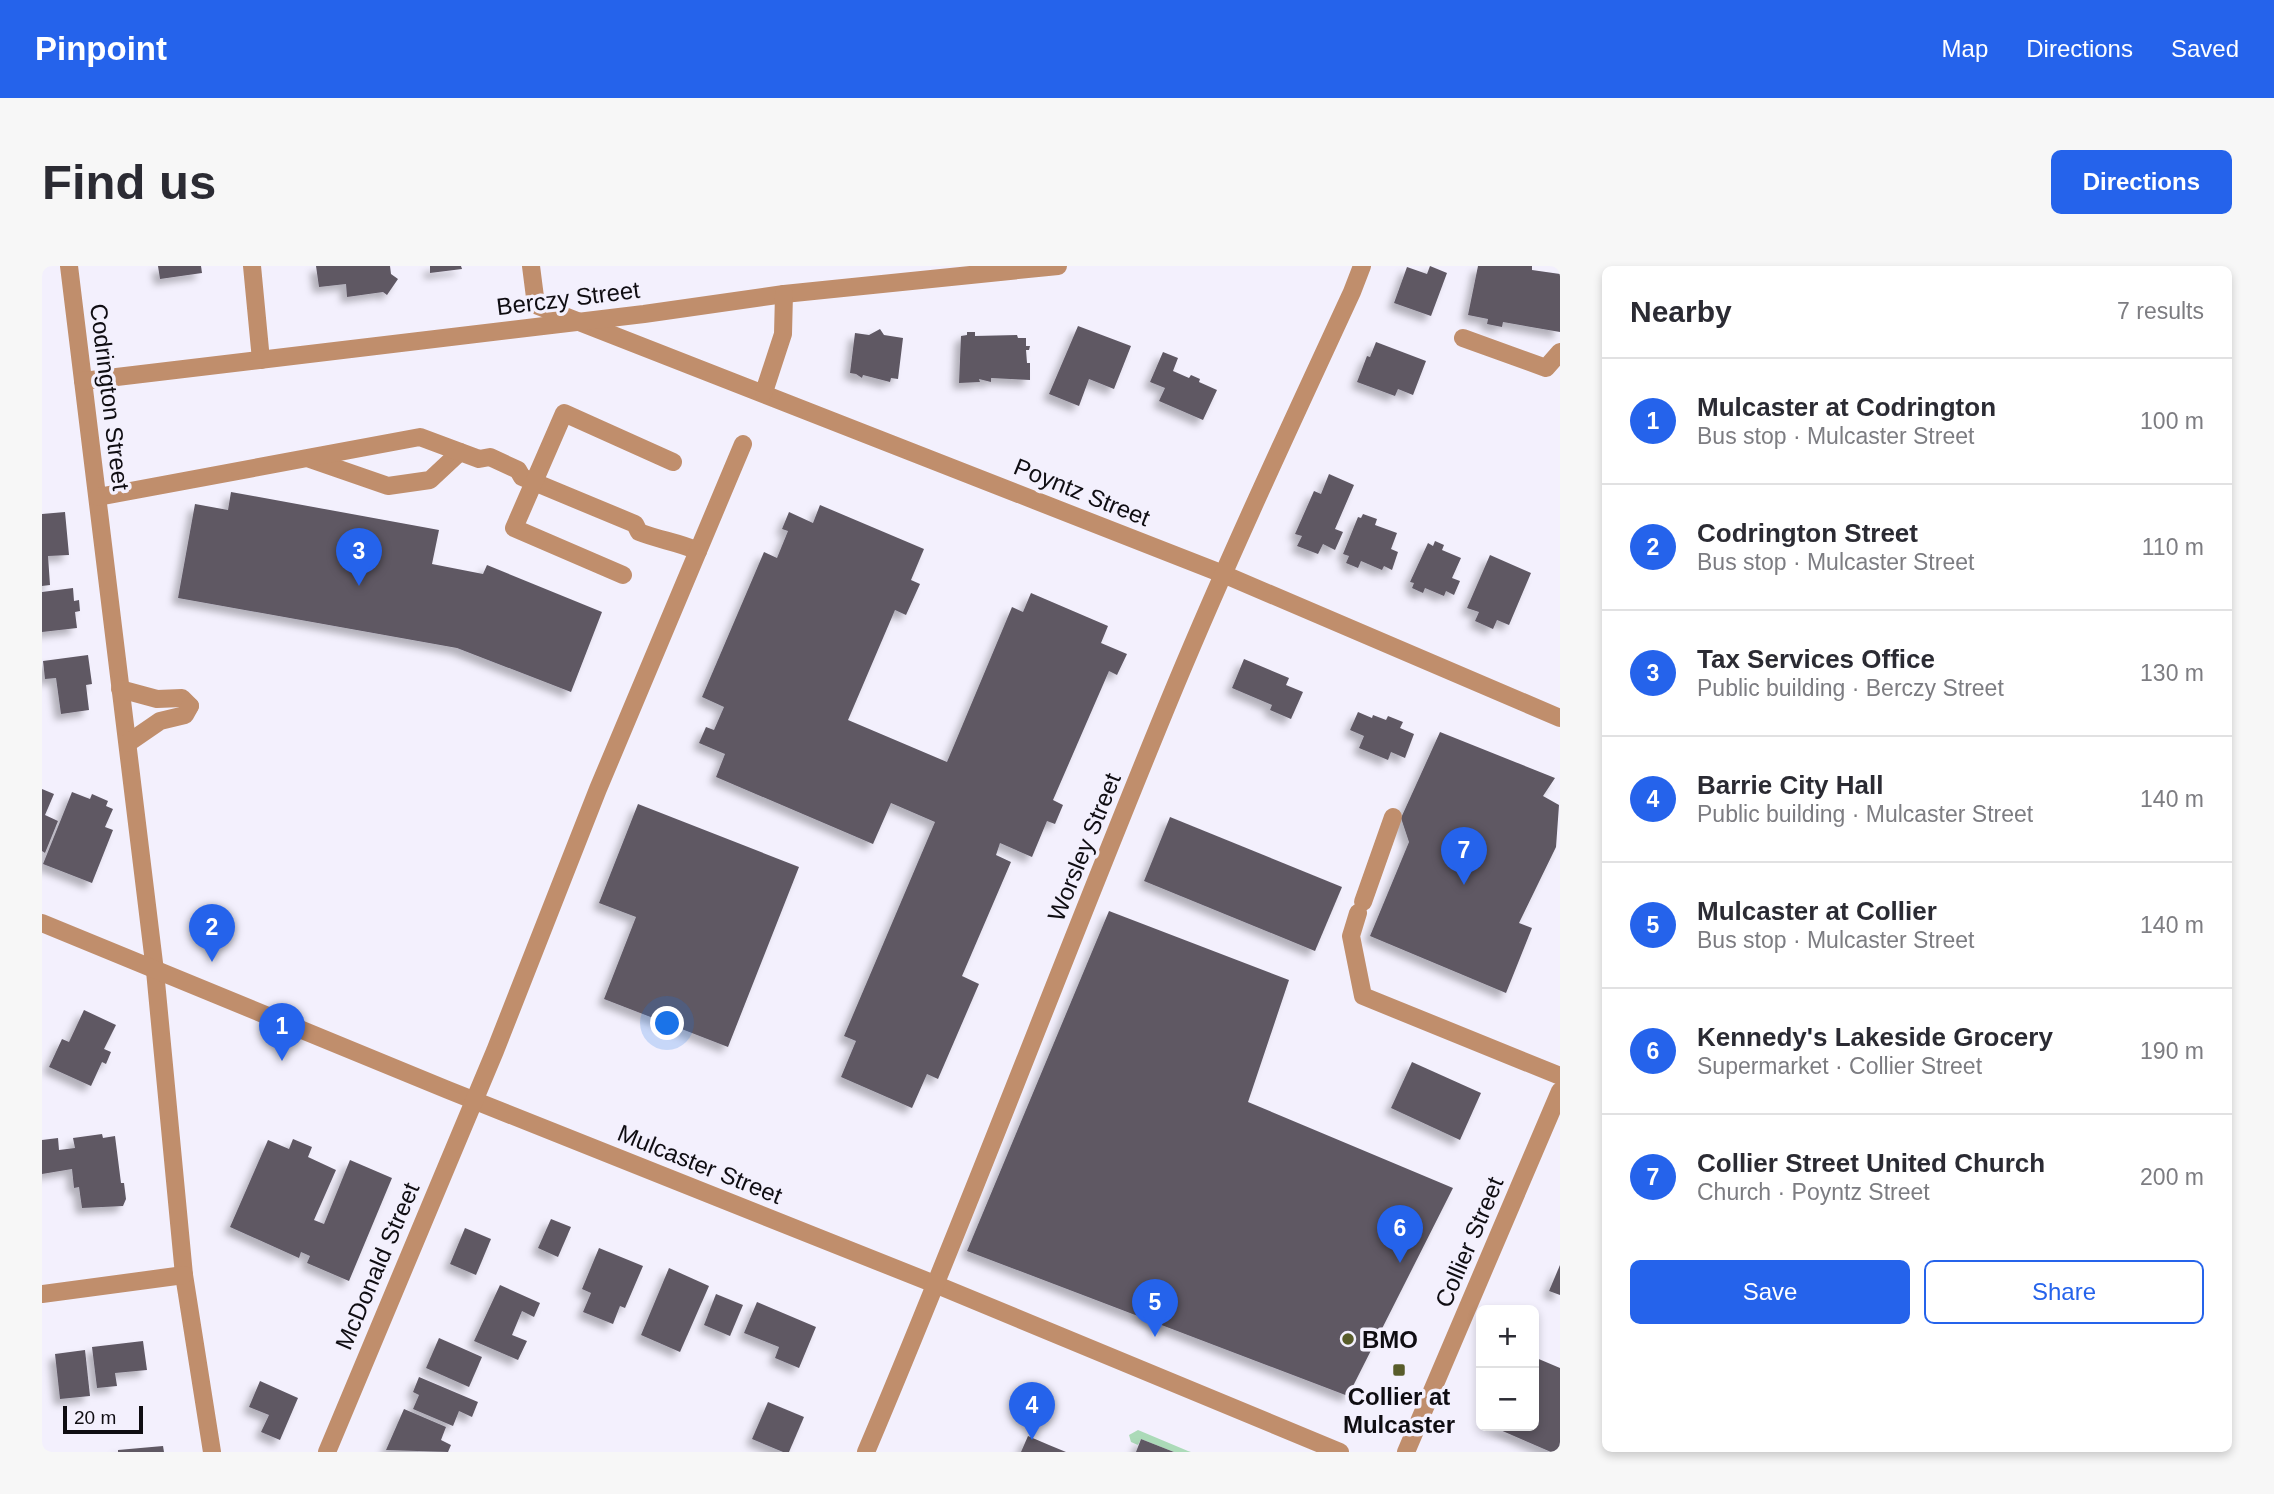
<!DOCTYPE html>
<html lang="en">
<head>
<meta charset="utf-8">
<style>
  body { margin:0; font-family:Helvetica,sans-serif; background:#f7f7f7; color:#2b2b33 }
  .controls { position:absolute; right:21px; bottom:21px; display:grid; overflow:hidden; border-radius:10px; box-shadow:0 4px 10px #0003 }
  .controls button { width:63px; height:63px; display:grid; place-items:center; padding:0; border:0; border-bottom:2px solid #e1e1e2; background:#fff; color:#2b2b33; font:35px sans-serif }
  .scale { position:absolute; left:21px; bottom:18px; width:80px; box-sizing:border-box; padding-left:7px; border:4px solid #0f0d12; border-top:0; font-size:19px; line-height:24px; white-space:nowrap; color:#0f0d12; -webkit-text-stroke:5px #f3f0fd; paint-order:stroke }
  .you { position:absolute; left:626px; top:758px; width:24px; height:24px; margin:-18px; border:5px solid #fff; border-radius:50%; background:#1a73e8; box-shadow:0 0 0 10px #1a73e833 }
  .badge { display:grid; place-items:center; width:46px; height:46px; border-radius:50%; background:#2563eb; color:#fff; font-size:23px; font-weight:700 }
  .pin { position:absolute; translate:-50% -58px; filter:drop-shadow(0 2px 4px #0008) }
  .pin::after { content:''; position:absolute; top:37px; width:24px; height:21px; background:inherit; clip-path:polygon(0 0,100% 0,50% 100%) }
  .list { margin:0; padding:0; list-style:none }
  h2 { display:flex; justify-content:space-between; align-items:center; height:91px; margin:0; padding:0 28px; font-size:30px }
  h2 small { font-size:23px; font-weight:400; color:#7c7c81 }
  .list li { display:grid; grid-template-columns:46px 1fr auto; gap:21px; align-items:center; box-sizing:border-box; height:126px; padding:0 28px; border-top:2px solid #e1e1e2 }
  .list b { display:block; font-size:26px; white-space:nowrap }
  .list p { margin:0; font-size:23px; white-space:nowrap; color:#7c7c81 }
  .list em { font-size:23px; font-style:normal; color:#7c7c81 }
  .actions { display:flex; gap:14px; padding:21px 28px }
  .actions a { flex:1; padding:16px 0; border:2px solid #2563eb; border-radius:10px; text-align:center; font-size:24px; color:#2563eb }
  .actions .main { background:#2563eb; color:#fff }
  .map { position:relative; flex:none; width:1518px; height:1186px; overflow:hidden; border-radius:10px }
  header { display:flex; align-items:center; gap:42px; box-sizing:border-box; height:98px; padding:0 35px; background:#2563eb; color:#fff }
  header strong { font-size:33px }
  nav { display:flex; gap:38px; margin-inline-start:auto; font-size:24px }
  .intro { display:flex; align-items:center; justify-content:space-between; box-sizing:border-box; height:168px; padding:0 42px }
  h1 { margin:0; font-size:49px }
  .button { padding:18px 32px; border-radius:10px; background:#2563eb; color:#fff; font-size:24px; font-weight:700 }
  main { display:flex; gap:42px; padding:0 42px }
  aside { flex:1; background:#fff; border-radius:10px; box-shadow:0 4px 10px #0003 }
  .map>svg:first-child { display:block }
  .green { fill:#abdab8 }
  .building { fill:#5f5864; filter:url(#shadow) }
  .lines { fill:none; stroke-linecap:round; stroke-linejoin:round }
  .minor { stroke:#c08e6c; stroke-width:18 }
  .poi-dot { fill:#585c2a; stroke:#f3f0fd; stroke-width:2.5 }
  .labels { text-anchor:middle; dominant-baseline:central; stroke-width:7; stroke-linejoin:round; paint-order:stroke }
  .street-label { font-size:24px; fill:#0f0d12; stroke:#f3f0fd }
  .poi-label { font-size:24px; font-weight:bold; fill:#0f0d12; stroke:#f3f0fd; text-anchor:start }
</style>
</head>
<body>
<header>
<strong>Pinpoint</strong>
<nav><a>Map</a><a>Directions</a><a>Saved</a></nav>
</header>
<div class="intro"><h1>Find us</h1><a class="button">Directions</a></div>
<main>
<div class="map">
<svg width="1518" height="1186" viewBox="0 0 1518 1186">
  <defs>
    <filter id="shadow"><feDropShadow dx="-6" dy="6" stdDeviation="3.5" flood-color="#0004"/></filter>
  </defs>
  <rect width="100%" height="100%" fill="#f3f0fd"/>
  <!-- green -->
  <polygon class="green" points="1096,1164 1146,1185 1149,1186 1132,1186 1099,1173 1096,1179 1089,1176 1087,1169"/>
  <!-- building -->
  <g class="building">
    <polygon points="116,0 159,0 160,7 118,13"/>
    <polygon points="274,0 348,0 349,8 356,13 345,29 341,26 305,31 304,18 277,21"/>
    <polygon points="388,0 419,0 420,3 388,7"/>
    <polygon points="1388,0 1405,7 1389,50 1352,37 1365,1 1385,8"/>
    <polygon points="1436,0 1490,0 1490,4 1518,8 1518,66 1461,56 1460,61 1445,58 1446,53 1426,49"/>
    <polygon points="1036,60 1089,80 1072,123 1047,113 1037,140 1007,128"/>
    <polygon points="838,63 842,69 861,72 856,113 849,112 848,116 821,109 820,112 814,108 808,107 813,67 827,69"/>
    <polygon points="925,66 933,66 933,70 975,69 976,72 984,72 984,80 988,80 987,84 984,84 985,97 988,97 988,114 949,112 949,116 937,113 938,116 917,117 919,70 925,69"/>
    <polygon points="1334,76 1384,95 1371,129 1356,123 1353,130 1315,116 1325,90 1328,91"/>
    <polygon points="1121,86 1136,92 1131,105 1147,112 1149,109 1158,113 1157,116 1175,124 1161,154 1117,135 1123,122 1108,116"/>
    <polygon points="1287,208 1312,219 1293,263 1301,266 1293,284 1281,278 1276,288 1255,280 1260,270 1253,268 1272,225 1279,228"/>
    <polygon points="189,226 397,264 390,298 441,308 445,299 560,346 529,426 415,382 136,332 153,238 186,244"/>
    <polygon points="778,239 882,283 869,314 878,318 864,349 853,344 806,454 905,496 970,341 981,346 989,327 1066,360 1059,377 1085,388 1075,409 1067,405 1011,534 1021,539 1013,558 1005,555 990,591 958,577 954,589 969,596 920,710 937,718 896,813 885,808 870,842 799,811 814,775 802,770 893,556 849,537 831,578 674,511 683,488 657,477 664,461 672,464 682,441 660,431 722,286 735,292 746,265 740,263 747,246 771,257"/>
    <polygon points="23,246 27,289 6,290 8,319 0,320 0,248"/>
    <polygon points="1321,248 1335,253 1333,259 1355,267 1349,283 1356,286 1350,304 1342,300 1340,304 1319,295 1316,302 1304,297 1307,290 1301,288 1316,251 1319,252"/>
    <polygon points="1393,275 1402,279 1400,284 1419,292 1410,312 1418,315 1412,329 1404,325 1402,330 1383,322 1381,327 1370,322 1372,317 1368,316 1386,277 1391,280"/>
    <polygon points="1448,289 1489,307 1467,359 1455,354 1451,363 1433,355 1437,346 1425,342"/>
    <polygon points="31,322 32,335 37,334 38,345 33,346 35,362 0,366 0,326"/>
    <polygon points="46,389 50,418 44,419 47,444 19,448 14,412 3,413 1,395"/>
    <polygon points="1202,393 1247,412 1244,419 1261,426 1249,453 1228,444 1230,439 1190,422"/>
    <polygon points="1316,446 1330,452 1331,449 1344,454 1346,450 1361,456 1358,462 1372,468 1363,492 1349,486 1346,494 1317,482 1322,470 1308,464"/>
    <polygon points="1398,466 1513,512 1501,530 1517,539 1514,581 1477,657 1490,662 1464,727 1328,670 1367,576 1359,552"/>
    <polygon points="0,523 12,528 3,549 16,555 3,587 0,585"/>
    <polygon points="30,526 48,533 50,528 66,535 64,540 71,543 63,561 71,564 50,617 1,598"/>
    <polygon points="596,538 757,601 686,781 562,733 594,651 557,637"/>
    <polygon points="1128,551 1300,621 1273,685 1102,615"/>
    <polygon points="1067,645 1247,714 1206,836 1411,922 1306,1130 925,985"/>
    <polygon points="42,744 74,759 62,783 69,786 64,798 60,796 49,820 7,801 20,773 27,776"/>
    <polygon points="1370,796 1439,827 1418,874 1349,842"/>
    <polygon points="60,868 61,872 73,870 79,917 82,917 84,933 81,940 40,942 37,921 32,922 30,903 0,908 0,874 16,872 17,884 33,882 31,872"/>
    <polygon points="251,873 270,881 266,891 294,904 272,954 282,958 308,894 350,912 307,1015 265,997 268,990 259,986 257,992 188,961 226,874 247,883"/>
    <polygon points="509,953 529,961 516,991 496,982"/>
    <polygon points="423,962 449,973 434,1009 408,998"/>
    <polygon points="557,982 601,1000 583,1042 578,1040 571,1058 541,1046 549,1027 540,1023"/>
    <polygon points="1518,999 1518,1029 1507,1025"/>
    <polygon points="627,1002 667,1020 638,1086 599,1069"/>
    <polygon points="458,1019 498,1037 492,1051 480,1045 470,1069 485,1075 476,1094 432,1075"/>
    <polygon points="674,1028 701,1039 688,1070 662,1059"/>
    <polygon points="715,1036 774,1061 757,1102 733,1092 737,1081 702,1067"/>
    <polygon points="397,1072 440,1091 427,1121 384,1102"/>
    <polygon points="101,1075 105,1104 73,1107 75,1120 55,1122 50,1081"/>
    <polygon points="43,1084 48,1130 18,1133 13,1088"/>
    <polygon points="1492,1091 1518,1102 1518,1186 1509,1186 1449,1160 1492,1160"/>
    <polygon points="377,1111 436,1136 430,1151 417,1145 411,1160 371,1143 377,1129 371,1126"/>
    <polygon points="218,1115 256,1132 238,1174 219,1166 227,1149 207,1141"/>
    <polygon points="726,1136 762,1151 747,1186 741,1186 710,1173"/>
    <polygon points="362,1143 404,1161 399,1174 409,1179 406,1186 344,1184"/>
    <polygon points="986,1170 1007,1179 1024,1186 979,1186"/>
    <polygon points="1099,1173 1132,1186 1094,1186"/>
    <polygon points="121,1180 122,1186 76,1186 76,1184"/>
  </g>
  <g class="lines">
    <!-- minor -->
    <g class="minor">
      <polyline points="27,0 113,705 142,1009 170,1186"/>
      <polyline points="210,0 219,94"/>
      <polyline points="489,0 494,39 1181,308 1518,452"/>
      <polyline points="1421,72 1504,102 1518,86"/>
      <polyline points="41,115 602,48 742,28 1016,0"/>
      <polyline points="722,126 741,68 742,28"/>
      <polyline points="268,193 346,220 388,214 418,186"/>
      <path d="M 56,231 L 378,171 L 437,193 L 448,191 L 476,204 L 480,211 L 593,258 L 597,266 C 617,274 636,276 656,285"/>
      <polyline points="581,309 472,262 522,147 631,196"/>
      <polyline points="78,423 115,433 140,432 148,440"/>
      <polyline points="86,477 118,455 143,449 148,440"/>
      <polyline points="1321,636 1351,551"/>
      <polyline points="1316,647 1309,670 1321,730 1518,810"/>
      <polyline points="0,657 406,824 895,1019 1298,1186"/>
      <polyline points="0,1028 142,1009"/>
      <polyline points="285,1186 453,785 556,523 701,178"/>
      <path d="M 824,1186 C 932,932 1028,673 1134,418 C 1189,286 1250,156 1310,26 L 1320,0"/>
      <polyline points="1364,1186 1518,825"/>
    </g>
  </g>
  <!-- markers -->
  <g class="poi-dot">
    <circle cx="1306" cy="1073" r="7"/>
    <rect x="1350" y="1097" width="14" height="14" rx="3.5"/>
  </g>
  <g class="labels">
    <!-- street labels -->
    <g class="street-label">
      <text transform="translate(526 32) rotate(-7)">Berczy Street</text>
      <text transform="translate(68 131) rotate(83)">Codrington Street</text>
      <text transform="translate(1040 226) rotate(22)">Poyntz Street</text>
      <text transform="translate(1042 581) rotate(-68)">Worsley Street</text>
      <text transform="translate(658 898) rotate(22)">Mulcaster Street</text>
      <text transform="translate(1427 976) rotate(-67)">Collier Street</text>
      <text transform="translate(335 1000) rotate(-67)">McDonald Street</text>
    </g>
    <!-- poi labels -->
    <g class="poi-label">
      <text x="1320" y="1073">BMO</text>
      <text x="1357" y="1130" text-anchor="middle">Collier at<tspan x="1357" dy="28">Mulcaster</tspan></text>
    </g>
  </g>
</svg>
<div class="controls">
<button>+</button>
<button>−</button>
</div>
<div class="scale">20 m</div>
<div class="you"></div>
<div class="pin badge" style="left:240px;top:795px">1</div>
<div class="pin badge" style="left:170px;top:696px">2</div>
<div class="pin badge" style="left:317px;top:320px">3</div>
<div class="pin badge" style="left:990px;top:1174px">4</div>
<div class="pin badge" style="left:1113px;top:1071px">5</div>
<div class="pin badge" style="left:1358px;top:997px">6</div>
<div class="pin badge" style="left:1422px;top:619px">7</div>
</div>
<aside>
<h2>Nearby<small>7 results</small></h2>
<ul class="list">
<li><span class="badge">1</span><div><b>Mulcaster at Codrington</b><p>Bus stop · Mulcaster Street</p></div><em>100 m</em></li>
<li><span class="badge">2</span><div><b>Codrington Street</b><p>Bus stop · Mulcaster Street</p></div><em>110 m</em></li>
<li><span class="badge">3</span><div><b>Tax Services Office</b><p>Public building · Berczy Street</p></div><em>130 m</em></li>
<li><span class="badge">4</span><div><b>Barrie City Hall</b><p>Public building · Mulcaster Street</p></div><em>140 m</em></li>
<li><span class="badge">5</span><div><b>Mulcaster at Collier</b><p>Bus stop · Mulcaster Street</p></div><em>140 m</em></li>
<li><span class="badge">6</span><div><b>Kennedy's Lakeside Grocery</b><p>Supermarket · Collier Street</p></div><em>190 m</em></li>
<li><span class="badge">7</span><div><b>Collier Street United Church</b><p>Church · Poyntz Street</p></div><em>200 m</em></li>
</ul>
<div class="actions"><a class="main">Save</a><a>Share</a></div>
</aside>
</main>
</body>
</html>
